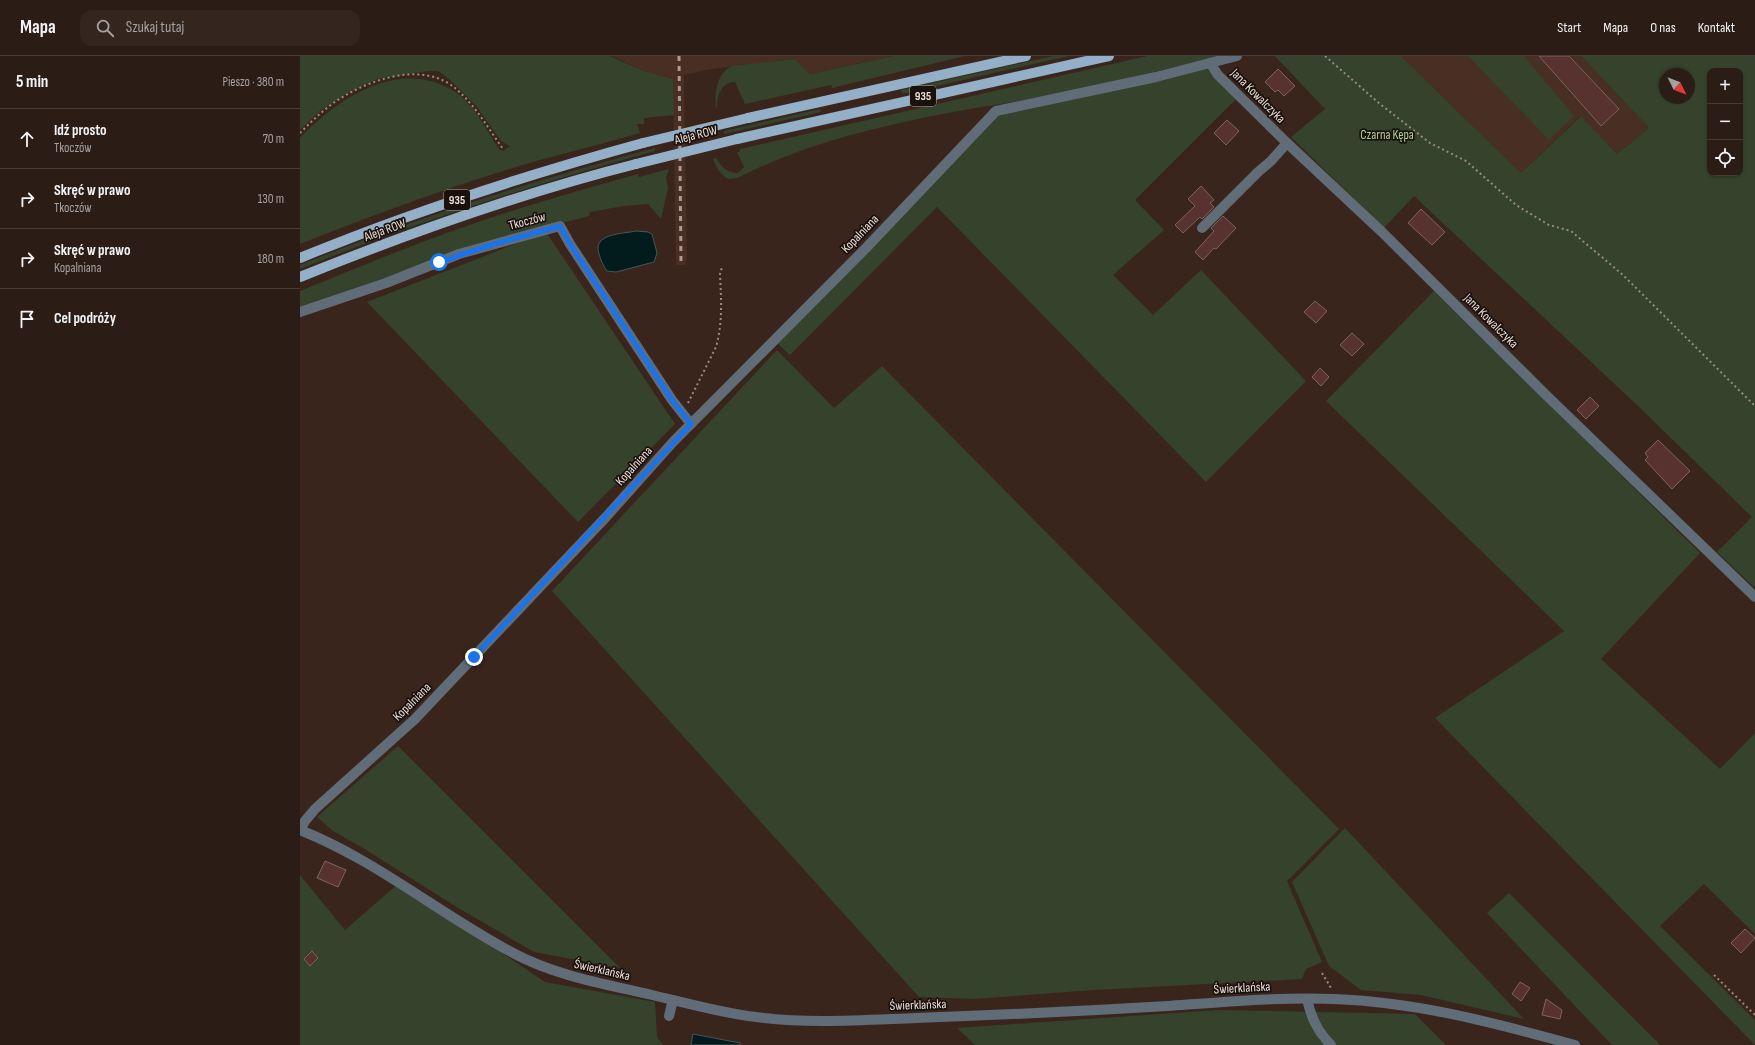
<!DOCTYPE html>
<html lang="pl">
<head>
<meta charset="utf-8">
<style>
  body { margin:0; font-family:"Sofia Sans Condensed",sans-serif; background:#34251f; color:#f1f3f6 }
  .controls { position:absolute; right:12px; top:12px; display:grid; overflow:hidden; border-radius:8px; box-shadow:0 1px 3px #0004 }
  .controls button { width:36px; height:36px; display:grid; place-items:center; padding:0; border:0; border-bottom:1px solid #483a35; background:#2c1c16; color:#f1f3f6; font:20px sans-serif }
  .compass { position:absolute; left:1359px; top:12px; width:36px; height:36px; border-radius:50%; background:#2c1c16; box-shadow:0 1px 3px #0004; rotate:133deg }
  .stop { position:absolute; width:12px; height:12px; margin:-9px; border:3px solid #1a73e8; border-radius:50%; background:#fff }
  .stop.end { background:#1a73e8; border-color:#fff; box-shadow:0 1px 4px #0008 }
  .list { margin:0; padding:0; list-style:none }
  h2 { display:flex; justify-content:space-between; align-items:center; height:52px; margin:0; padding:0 16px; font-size:17px }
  h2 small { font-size:13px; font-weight:400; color:#a6a1a1 }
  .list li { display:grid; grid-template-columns:26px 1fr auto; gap:12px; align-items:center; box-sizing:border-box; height:60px; padding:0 16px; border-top:1px solid #483a35 }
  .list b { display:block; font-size:15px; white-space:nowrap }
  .list p { margin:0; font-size:13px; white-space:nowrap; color:#a6a1a1 }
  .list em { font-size:13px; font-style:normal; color:#a6a1a1 }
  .icon { flex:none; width:22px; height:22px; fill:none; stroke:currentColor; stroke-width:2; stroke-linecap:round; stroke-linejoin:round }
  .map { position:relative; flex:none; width:1455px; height:989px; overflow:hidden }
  header { display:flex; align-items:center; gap:24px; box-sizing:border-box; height:56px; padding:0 20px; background:#2c1c16; border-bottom:1px solid #483a35 }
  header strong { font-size:19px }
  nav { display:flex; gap:22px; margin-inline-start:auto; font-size:14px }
  .search { width:280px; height:36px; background:#34251f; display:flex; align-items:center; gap:10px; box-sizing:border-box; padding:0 14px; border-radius:12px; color:#a6a1a1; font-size:15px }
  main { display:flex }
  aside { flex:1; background:#2c1c16 }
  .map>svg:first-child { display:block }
  .built { fill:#482e23 }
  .green { fill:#35422c; fill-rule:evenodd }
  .water { fill:#021c1e; stroke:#485656 }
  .building { fill:#58322e; stroke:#7d6360 }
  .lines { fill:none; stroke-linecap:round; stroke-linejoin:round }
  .path { stroke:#9b8a83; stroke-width:2; stroke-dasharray:2 3; stroke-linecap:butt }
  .minor { stroke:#606d79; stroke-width:10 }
  .major { stroke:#94b0c8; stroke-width:10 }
  .rail { stroke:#ac9b94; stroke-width:3; stroke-dasharray:5 5; stroke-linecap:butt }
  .major-bridge { stroke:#94b0c8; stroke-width:10 }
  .route { stroke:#1a73e8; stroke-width:5 }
  .labels { text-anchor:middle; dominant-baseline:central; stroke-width:3.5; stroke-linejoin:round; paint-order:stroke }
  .shield { fill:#1a110d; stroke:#aea19c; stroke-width:1 }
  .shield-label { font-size:12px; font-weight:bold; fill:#eddfd9 }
  .street-label { font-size:13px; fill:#eddfd9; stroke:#1a110d }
  .park-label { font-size:13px; fill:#aed198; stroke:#1a110d }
</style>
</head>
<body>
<header>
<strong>Mapa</strong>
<div class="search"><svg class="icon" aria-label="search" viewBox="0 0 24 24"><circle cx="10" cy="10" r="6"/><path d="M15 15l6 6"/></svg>Szukaj tutaj</div>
<nav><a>Start</a><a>Mapa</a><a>O nas</a><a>Kontakt</a></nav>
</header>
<main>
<aside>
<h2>5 min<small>Pieszo · 380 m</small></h2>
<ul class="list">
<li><svg class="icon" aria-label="ahead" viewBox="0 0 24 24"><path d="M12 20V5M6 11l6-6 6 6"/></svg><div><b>Idź prosto</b><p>Tkoczów</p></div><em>70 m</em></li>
<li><svg class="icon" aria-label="right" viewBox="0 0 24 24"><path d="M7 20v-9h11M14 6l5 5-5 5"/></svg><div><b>Skręć w prawo</b><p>Tkoczów</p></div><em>130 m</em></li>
<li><svg class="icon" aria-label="right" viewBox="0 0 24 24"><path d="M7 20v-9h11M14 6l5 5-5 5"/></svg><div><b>Skręć w prawo</b><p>Kopalniana</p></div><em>180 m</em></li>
<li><svg class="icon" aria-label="arrive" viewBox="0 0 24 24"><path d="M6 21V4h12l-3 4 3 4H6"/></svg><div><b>Cel podróży</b></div></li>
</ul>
</aside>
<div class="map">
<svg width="1455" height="989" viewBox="0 0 1455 989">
  <rect width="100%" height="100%" fill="#3a251d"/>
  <!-- built -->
  <g class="built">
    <polygon points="312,0 594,0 510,18 495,3 405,14 384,19 387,203 385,209 376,209 373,23 341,14"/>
    <polygon points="1101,0 1281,0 1349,72 1317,98 1280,60 1221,117"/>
  </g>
  <!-- green -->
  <g class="green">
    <path d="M 0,0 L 310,0 L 341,14 L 373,23 L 374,59 L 344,62 L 344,68 L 337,68 L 340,77 C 293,91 246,101 200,116 C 132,137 66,162 0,188 L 0,82 C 39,41 102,0 157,37 C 175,50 187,75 199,93 L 203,95 L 210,90 L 201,85 L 177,51 L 148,22 L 138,15 L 128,15 L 77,23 L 48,37 L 20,55 L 0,74 Z"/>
    <path d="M 594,0 L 665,0 L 532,32 L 531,29 L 445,48 L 435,26 C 422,25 416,41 417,52 L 416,52 C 415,36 416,18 432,10 L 495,3 L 510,18 Z"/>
    <polygon points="753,0 769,0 602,38 601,34"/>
    <path d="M 847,0 L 919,0 C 856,16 794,31 730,43 C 707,48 682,50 659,55 C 583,69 506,87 437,122 C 435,122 432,123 430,123 C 423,123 415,109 413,103 L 416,102 C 421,111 428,117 438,117 L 444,111 L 437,96 L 440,96 L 440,93 Z"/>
    <path d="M 975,0 L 1101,0 L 1221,117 L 1281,60 L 1317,98 L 1349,72 L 1281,0 L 1455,0 L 1455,532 L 1417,496 L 1452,461 L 1337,349 L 1114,140 L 1084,172 L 991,81 L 1025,53 ZM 1410,15 L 1440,15 L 1440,117 L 1410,117 ZM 1365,18 L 1389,18 L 1389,42 L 1365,42 Z"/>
    <polygon points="1168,0 1224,0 1274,60 1249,84"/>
    <polygon points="906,12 936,43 835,144 864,174 813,219 853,259 901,214 1006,325 906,426 637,151 490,299 477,287 698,58"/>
    <polygon points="520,53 521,56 424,78 424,75"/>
    <path d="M 355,92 L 355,95 C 235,128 116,166 0,213 L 0,209 C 116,162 235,124 355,92 Z"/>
    <path d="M 369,113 L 366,122 L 368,132 L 361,163 L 348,148 L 324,150 L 290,156 L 289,160 L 231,175 L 133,204 L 0,254 L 0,235 C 54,213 109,190 164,171 C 221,151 280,134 338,118 L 339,121 Z"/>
    <polygon points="246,176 375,368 278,466 67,246"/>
    <polygon points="1134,235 1400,497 1301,603 1420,713 1455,677 1455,878 1404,828 1360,870 1455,964 1455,989 1135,662 1264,575 1026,345"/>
    <polygon points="477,294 534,352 582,310 1039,773 987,825 1022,906 1006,913 1002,923 794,934 674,943 619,941 252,535"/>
    <polygon points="98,690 320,912 234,896 160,853 63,792 33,775 17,761"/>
    <polygon points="1045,772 1224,963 1121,939 1061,934 1029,910 992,826"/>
    <polygon points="0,819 45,874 99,827 245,926 355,946 357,981 363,989 0,989"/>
    <polygon points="1209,837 1360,989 1315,989 1311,988 1187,857"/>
    <polygon points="918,954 1115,958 1146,989 675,989 657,972"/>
  </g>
  <!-- water -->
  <g class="water">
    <path d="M 336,175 L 348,176 L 352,178 L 357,197 L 354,206 L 316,216 L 307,215 C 303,210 301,204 299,198 C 292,177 323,178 336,175 Z"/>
    <polygon points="393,978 440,987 440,989 391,989"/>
  </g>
  <!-- building -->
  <g class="building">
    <polygon points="1239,0 1269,0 1319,53 1301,70"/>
    <polygon points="978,13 995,30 984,40 978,34 975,36 965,26"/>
    <polygon points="927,64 939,75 926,89 914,77"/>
    <polygon points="901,130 914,144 910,147 914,151 902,163 900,161 883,177 875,169 895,150 888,143"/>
    <polygon points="1121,153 1145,176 1132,189 1108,167"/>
    <polygon points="923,160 936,172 916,193 914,192 903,204 895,196 914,175 911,172"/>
    <polygon points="1015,245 1027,255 1016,267 1004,256"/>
    <polygon points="1052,277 1064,288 1052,300 1040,289"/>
    <polygon points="1020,312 1029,321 1021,330 1012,321"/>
    <polygon points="1290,341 1299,350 1286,363 1277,354"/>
    <polygon points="1358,384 1390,415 1372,433 1345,404 1348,401 1345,397"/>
    <polygon points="25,805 46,814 38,831 17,822"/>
    <polygon points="1445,873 1455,882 1441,897 1431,887"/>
    <polygon points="12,895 18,902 10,910 4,903"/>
    <polygon points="1220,926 1230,932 1221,945 1212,938"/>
    <polygon points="1246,943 1262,954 1260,963 1242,959"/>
  </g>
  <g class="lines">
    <!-- path -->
    <g class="path">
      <polyline points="1025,0 1080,48 1130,87 1166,105 1216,149 1249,169 1271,175 1323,219 1455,350"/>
      <path d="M 0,77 C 10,67 20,57 32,48 C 63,26 116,5 151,29 C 173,45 188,72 203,93"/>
      <path d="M 388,347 L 416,291 C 423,267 421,242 420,218 L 422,211"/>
      <polyline points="1022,917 1031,932"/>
      <polyline points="1414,919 1455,959"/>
    </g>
    <!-- minor -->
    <g class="minor">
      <polyline points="910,7 918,19 987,87 1082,176 1244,337 1455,541"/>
      <polyline points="902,172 958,116 971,105 987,87"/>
      <polyline points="0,256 86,227 159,198 260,170 270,188 372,344 391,368"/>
      <path d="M 0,774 C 76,804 141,859 213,897 C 256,920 305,928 352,939 C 387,947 421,957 456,961 C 509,968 563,964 616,962 C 700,959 784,955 868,950 C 923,946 979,941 1034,943 C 1117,946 1195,967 1275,989"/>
      <polyline points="0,774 5,765 15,753 115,663 306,461 373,386 565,193 696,55 856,21 937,0"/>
      <path d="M 1007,943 C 1011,961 1017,975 1031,989"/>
      <polyline points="369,960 373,944"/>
    </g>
    <!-- major -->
    <g class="major">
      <polyline points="448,62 726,0"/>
      <polyline points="437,83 809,0"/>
      <path d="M 0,202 C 112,156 226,119 343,87"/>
      <path d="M 0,221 C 109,177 221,137 336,108"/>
    </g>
    <!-- rail -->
    <polyline class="rail" points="379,0 381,208"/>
    <!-- major-bridge -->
    <g class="major-bridge">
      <polyline points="343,87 448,62"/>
      <polyline points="336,108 437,83"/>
    </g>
  </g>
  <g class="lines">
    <!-- route -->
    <polyline class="route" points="139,206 194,188 260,170 270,188 372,344 391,368 174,601"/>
  </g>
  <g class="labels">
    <!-- shield labels -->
    <g class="shield">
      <rect x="610" y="30" width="26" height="20" rx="3"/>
      <rect x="144" y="134" width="26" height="20" rx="3"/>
    </g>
    <g class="shield-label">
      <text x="623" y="40">935</text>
      <text x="157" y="144">935</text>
    </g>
    <!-- street labels -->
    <g class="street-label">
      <text transform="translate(958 40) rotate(45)">Jana Kowalczyka</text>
      <text transform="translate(396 79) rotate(-14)">Aleja ROW</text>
      <text transform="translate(227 165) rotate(-15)">Tkoczów</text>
      <text transform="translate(85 174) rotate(-20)">Aleja ROW</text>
      <text transform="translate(560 178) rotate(-46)">Kopalniana</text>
      <text transform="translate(1191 265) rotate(45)">Jana Kowalczyka</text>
      <text transform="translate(334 410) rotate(-48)">Kopalniana</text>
      <text transform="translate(112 646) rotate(-45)">Kopalniana</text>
      <text transform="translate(302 914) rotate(13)">Świerklańska</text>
      <text transform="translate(942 932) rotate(-3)">Świerklańska</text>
      <text transform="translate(618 949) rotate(-2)">Świerklańska</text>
    </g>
    <!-- park labels -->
    <g class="park-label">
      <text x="1087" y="79">Czarna Kępa</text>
    </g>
  </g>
</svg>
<div class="controls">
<button>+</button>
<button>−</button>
<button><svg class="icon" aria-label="locate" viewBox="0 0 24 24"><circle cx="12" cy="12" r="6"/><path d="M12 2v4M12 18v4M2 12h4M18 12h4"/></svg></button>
</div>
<svg class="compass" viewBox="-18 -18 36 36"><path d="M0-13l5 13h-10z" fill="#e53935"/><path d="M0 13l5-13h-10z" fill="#a6a1a1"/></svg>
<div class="stop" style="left:139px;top:206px"></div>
<div class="stop end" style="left:174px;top:601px"></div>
</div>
</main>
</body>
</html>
